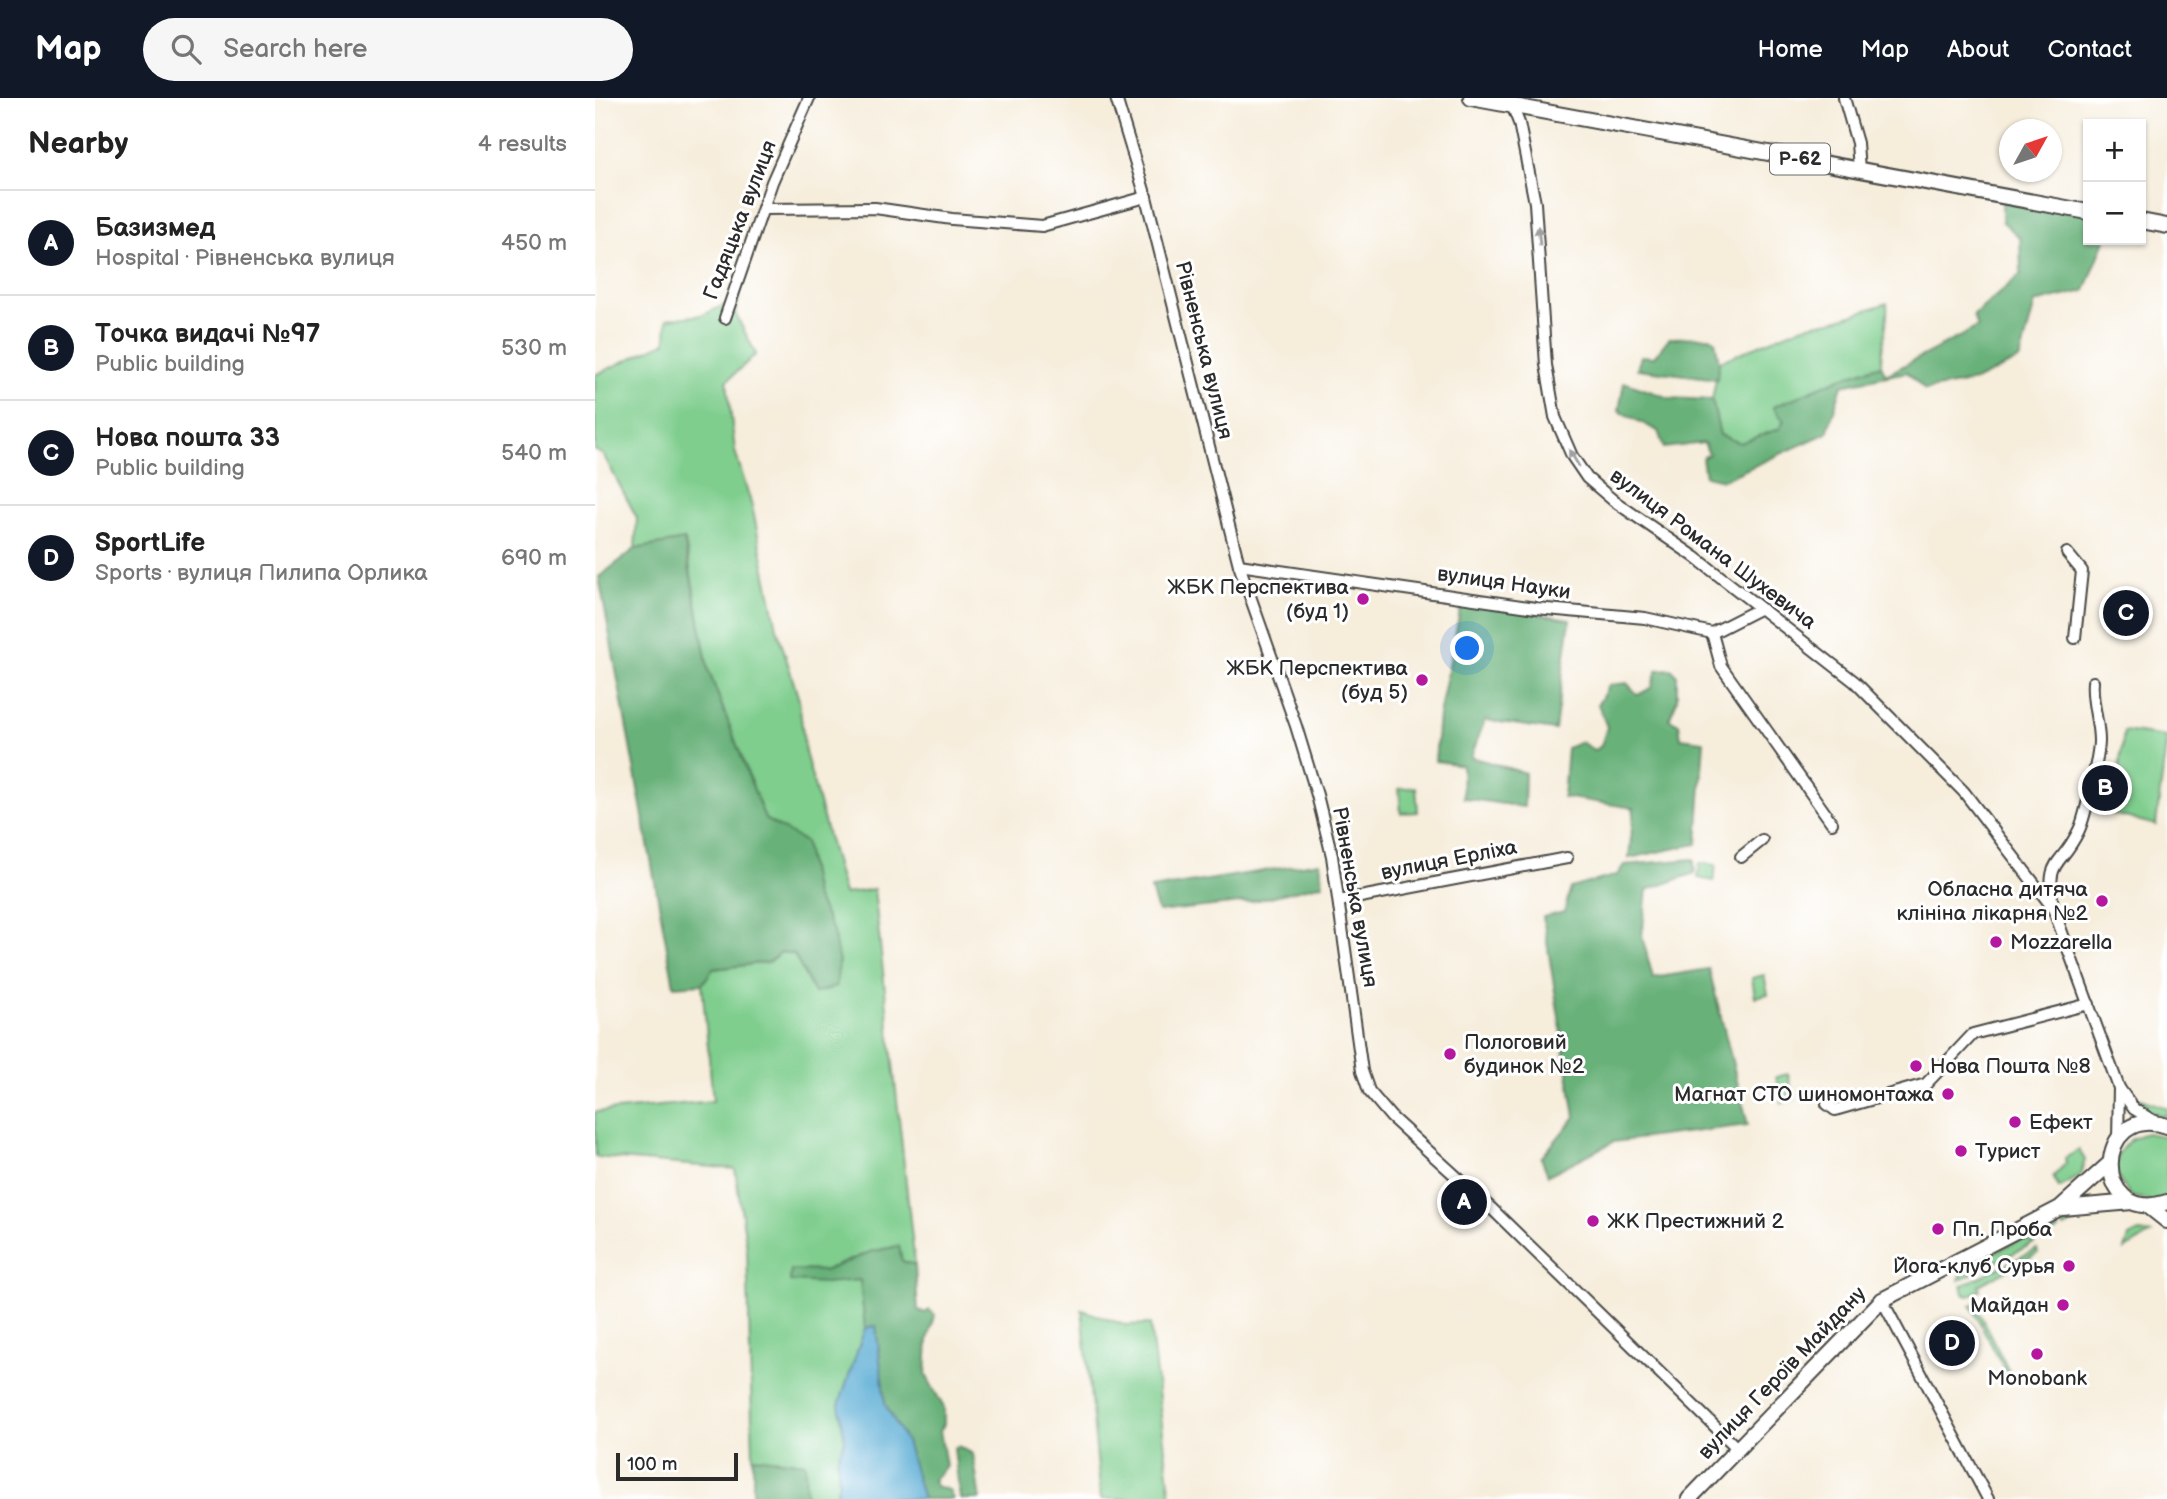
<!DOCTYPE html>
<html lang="en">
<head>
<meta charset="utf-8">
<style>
  body { margin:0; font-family:"Balsamiq Sans",sans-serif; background:#f6f6f6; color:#222 }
  .controls { position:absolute; right:21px; top:21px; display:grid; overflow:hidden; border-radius:0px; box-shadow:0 2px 5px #0004 }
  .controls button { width:63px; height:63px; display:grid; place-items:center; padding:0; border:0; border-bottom:2px solid #e0e0e0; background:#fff; color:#222; font:35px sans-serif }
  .compass { position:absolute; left:1404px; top:21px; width:63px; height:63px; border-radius:50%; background:#fff; box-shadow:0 2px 5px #0004; rotate:50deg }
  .scale { position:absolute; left:21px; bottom:18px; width:122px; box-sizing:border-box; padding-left:7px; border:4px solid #2b2b2b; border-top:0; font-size:19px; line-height:24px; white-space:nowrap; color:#2b2b2b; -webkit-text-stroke:5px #fff; paint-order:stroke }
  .you { position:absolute; left:873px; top:551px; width:24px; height:24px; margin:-18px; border:5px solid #fff; border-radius:50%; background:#1a73e8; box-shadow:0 0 0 10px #1a73e833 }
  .badge { display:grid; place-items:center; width:46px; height:46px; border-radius:50%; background:#111827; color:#fff; font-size:23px; font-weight:700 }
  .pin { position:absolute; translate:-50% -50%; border:4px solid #fff; box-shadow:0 2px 7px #0006 }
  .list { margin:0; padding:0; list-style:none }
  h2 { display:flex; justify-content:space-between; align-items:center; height:91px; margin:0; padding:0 28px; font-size:30px }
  h2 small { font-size:23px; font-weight:400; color:#767676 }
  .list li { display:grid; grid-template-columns:46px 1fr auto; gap:21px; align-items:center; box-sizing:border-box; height:105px; padding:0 28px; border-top:2px solid #e0e0e0 }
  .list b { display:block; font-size:26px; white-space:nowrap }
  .list p { margin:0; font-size:23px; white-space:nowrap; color:#767676 }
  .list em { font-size:23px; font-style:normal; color:#767676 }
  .icon { flex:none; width:38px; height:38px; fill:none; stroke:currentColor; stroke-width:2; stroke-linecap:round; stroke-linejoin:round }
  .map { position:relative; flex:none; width:1572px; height:1401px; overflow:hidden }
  header { display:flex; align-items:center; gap:42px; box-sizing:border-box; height:98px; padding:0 35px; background:#111827; color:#fff }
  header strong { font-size:33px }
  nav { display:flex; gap:38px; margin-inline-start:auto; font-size:24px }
  .search { width:490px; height:63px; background:#f6f6f6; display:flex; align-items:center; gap:18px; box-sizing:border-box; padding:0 24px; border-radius:38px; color:#767676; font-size:26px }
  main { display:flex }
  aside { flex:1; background:#fff }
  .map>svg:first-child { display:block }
  .green { fill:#7fce8e; stroke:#557c5c; stroke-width:2 }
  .forest { fill:#67b179; stroke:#496e52; stroke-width:2 }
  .water { fill:#59acd4; stroke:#426c80; stroke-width:2 }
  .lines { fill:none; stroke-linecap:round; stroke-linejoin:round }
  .minor-casing { stroke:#494845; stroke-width:14 }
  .major-casing { stroke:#494845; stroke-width:18 }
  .minor { stroke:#fff; stroke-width:10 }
  .major { stroke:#fff; stroke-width:14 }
  .oneway { fill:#a0a0a0 }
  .poi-dot { fill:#b5179e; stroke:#fff; stroke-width:2.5 }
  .labels { text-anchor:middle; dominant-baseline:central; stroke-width:6; stroke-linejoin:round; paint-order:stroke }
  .shield { fill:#fff; stroke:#6b6b6b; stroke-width:2 }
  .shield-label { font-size:19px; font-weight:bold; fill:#2b2b2b }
  .street-label { font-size:21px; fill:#2b2b2b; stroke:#fff }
  .poi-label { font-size:21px; fill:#2b2b2b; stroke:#fff; text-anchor:start }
</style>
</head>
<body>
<header>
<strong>Map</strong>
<div class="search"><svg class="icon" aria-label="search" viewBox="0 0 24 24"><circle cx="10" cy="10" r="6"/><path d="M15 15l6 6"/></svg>Search here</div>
<nav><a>Home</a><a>Map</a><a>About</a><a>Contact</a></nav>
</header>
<main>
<aside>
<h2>Nearby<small>4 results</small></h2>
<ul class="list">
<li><span class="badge">A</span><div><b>Базизмед</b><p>Hospital · Рівненська вулиця</p></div><em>450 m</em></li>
<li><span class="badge">B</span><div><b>Точка видачі №97</b><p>Public building</p></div><em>530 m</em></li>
<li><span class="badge">C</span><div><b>Нова пошта 33</b><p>Public building</p></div><em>540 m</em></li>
<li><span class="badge">D</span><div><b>SportLife</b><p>Sports · вулиця Пилипа Орлика</p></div><em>690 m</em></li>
</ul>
</aside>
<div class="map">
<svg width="1572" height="1401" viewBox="0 0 1572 1401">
  <rect width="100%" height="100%" fill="#fff"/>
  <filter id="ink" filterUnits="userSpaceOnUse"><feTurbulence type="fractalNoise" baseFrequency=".0143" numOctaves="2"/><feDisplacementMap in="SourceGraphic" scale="14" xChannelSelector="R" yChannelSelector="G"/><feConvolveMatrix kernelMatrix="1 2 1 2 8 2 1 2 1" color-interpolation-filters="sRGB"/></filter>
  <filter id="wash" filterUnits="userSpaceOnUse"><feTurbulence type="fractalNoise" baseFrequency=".00686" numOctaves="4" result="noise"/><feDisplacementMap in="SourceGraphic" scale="28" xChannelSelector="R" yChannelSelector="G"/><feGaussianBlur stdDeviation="1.57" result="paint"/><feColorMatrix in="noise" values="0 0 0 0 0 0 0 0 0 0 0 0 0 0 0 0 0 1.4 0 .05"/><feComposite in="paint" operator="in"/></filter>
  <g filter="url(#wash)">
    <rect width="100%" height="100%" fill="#f6eddb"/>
    <!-- green -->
    <g class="green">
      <polygon points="144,200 141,217 161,256 132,283 140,353 157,408 182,530 204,602 210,654 249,796 279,791 320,1167 307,1163 303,1148 275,1154 229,1173 196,1172 230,1185 265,1182 270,1230 246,1321 250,1341 242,1361 244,1383 240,1401 211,1401 209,1365 158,1359 152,1151 140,1071 1,1059 0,1014 118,1003 107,886 118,871 174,864 185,854 199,856 219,895 238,833 220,798 210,744 170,721 113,571 90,442 40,451 42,420 9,358 0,352 0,277 71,244 72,221 108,217"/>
      <path d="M 1292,205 C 1294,226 1286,245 1286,267 L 1246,280 L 1179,309 L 1189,323 L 1184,331 L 1145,345 L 1125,337 L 1117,302 L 1124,264 L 1209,228 L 1241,222 Z"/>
      <polygon points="1529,633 1572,639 1561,727 1518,716"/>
      <polygon points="821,689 823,714 806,715 804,691"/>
      <polygon points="1105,765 1121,767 1119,783 1103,780"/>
      <polygon points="1169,877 1173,896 1160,899 1157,880"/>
      <polygon points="1193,976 1199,1001 1187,1005 1181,979"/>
      <polygon points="1542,1000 1572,1010 1572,1019 1538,1008"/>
      <path d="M 1552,1035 L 1572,1039 L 1572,1100 L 1560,1104 L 1536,1098 C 1532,1092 1525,1085 1523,1078 C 1515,1057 1533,1039 1552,1035 Z"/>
      <polygon points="1484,1052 1490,1062 1485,1078 1464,1090 1458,1079 1471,1065 1470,1060"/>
      <polygon points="1483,1114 1499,1114 1469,1130 1465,1121"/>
      <polygon points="1460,1124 1464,1132 1445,1142 1444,1131"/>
      <polygon points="1544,1134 1556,1136 1530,1151 1534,1139"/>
      <polygon points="1430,1139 1439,1145 1364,1182 1369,1170"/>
      <polygon points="1442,1151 1443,1155 1384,1187 1385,1192 1374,1198 1370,1197 1366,1188"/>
      <polygon points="1384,1202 1388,1208 1382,1211 1417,1279 1414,1280 1376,1208"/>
      <polygon points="487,1212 530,1227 555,1226 576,1401 506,1401"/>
    </g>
    <!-- forest -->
    <g class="forest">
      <polygon points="1407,102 1493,117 1493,142 1510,142 1490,193 1440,205 1425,261 1380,283 1330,292 1312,274 1247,287 1232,335 1128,382 1110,378 1107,360 1114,356 1109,345 1069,350 1063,333 1024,313 1029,284 1074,300 1117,302 1125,337 1145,345 1184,331 1189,323 1178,309 1246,280 1286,267 1291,277 1383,229 1378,218 1426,176 1425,140 1407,123"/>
      <polygon points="1115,239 1120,242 1124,264 1122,281 1042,271 1046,258 1059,259 1074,240"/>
      <polygon points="89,442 113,571 170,721 210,744 220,798 238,833 244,865 241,889 219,895 199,856 186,854 174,864 118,871 107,886 79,888 4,479 40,451"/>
      <polygon points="867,503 975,521 960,632 890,622 876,659 930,675 929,709 868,700 867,667 840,663 844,617"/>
      <polygon points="1076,571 1082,577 1082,602 1074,621 1084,626 1086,640 1109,643 1102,746 1034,760 1039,710 968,699 972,650 986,644 999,652 1006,648 1012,629 1003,606 1014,587 1032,585 1043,597 1056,590 1062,572"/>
      <polygon points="1099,761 1100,775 1052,792 1047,838 1058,880 1114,871 1153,1027 1018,1044 953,1077 946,1060 980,1019 948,819 969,814 976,790 1022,777 1029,767"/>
      <polygon points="725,764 728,786 655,804 563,814 556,791"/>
      <polygon points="304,1148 307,1163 320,1167 323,1212 330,1215 334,1212 340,1217 333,1242 331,1277 349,1310 349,1326 345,1333 351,1368 338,1382 340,1388 354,1392 358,1401 328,1401 311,1344 290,1306 281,1228 270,1230 265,1182 230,1185 195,1183 196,1172 229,1173 275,1154"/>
      <polygon points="363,1348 378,1356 385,1401 365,1401 359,1350"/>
      <polygon points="158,1359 210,1365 211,1401 158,1401"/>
    </g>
    <!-- water -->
    <polygon class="water" points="281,1228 290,1306 311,1344 328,1401 240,1401 244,1383 242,1361 250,1341 244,1307 270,1230"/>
  </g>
  <g filter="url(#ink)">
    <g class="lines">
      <defs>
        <g id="minor">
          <polyline points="521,0 551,99 644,467 701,628 722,697 737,758 767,973 774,993 796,1019 898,1112 1142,1350"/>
          <polyline points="1249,0 1262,45 1264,72"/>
          <polyline points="915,2 924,25 940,105 951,267 960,319 977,358 992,380 1019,403 1100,459 1260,584 1369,694 1458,810"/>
          <polyline points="168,111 280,110 357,121 447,128 551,99"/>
          <polyline points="130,220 177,84 214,0"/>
          <polyline points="1472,455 1487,473 1480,540"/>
          <polyline points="644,467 941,510 1050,520 1117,535 1164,511"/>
          <polyline points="1117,535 1126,568 1237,725"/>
          <path d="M 1498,584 C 1496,604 1504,622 1504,643 C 1504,657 1490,720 1484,732 C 1465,772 1451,757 1458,810 L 1524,990 L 1523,1041"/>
          <polyline points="1146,759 1167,742"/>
          <polyline points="744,803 972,760"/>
          <polyline points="1524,990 1539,1011 1562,1025"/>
          <polyline points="1232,1006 1240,1012 1331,986 1378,936 1494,906"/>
          <polyline points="1287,1202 1393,1401"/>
        </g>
        <g id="major">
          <polyline points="876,0 1493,114"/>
          <polyline points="1546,123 1572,128"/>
          <path d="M 1572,1028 C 1498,1003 1496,1129 1572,1104"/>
          <polyline points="1553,1108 1572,1123"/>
          <polyline points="1467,1110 1537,1104"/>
          <polyline points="1094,1401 1287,1202 1465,1110 1514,1066"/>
        </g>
      </defs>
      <!-- minor casing -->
      <use href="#minor" class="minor-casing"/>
      <!-- major casing -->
      <use href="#major" class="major-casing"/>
      <!-- minor -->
      <use href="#minor" class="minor"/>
      <!-- major -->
      <use href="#major" class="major"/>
    </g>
    <!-- one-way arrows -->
    <defs><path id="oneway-solid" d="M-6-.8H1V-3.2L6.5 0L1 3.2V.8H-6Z" transform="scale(1.75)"/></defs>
    <g class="oneway">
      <use href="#oneway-solid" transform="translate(944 138) rotate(-96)"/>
      <use href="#oneway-solid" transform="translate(979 360) rotate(-121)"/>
    </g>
  </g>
  <!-- markers -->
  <g class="poi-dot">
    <circle cx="768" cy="501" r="7"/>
    <circle cx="827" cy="582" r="7"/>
    <circle cx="1507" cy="803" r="7"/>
    <circle cx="1401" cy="844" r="7"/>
    <circle cx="855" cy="956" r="7"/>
    <circle cx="1321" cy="968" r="7"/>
    <circle cx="1353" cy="996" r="7"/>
    <circle cx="1420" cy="1024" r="7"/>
    <circle cx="1366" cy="1053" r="7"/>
    <circle cx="998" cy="1123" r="7"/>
    <circle cx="1343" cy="1131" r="7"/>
    <circle cx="1474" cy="1168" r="7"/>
    <circle cx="1468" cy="1207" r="7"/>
    <circle cx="1442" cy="1256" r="7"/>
  </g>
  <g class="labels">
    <!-- shield labels -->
    <rect class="shield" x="1175" y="45.5" width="60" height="31" rx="5"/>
    <g class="shield-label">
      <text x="1205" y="61">Р-62</text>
    </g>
    <!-- street labels -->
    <g class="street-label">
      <text transform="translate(145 122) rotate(-69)">Гадяцька вулиця</text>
      <text transform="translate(609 252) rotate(76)">Рівненська вулиця</text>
      <text transform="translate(1118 451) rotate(37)">вулиця Романа Шухевича</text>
      <text transform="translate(909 485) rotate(8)">вулиця Науки</text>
      <text transform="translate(854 762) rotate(-11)">вулиця Ерліха</text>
      <text transform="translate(760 799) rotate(80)">Рівненська вулиця</text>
      <text transform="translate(1187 1275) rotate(-46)">вулиця Героїв Майдану</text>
    </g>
    <!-- poi labels -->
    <g class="poi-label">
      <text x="754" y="489" text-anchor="end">ЖБК Перспектива<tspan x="754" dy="24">(буд 1)</tspan></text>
      <text x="813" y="570" text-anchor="end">ЖБК Перспектива<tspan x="813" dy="24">(буд 5)</tspan></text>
      <text x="1493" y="791" text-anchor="end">Обласна дитяча<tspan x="1493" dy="24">клініна лікарня №2</tspan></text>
      <text x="1415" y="844">Mozzarella</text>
      <text x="869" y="944">Пологовий<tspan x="869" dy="24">будинок №2</tspan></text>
      <text x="1335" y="968">Нова Пошта №8</text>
      <text x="1339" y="996" text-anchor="end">Магнат СТО шиномонтажа</text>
      <text x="1434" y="1024">Ефект</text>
      <text x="1380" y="1053">Турист</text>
      <text x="1012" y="1123">ЖК Престижний 2</text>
      <text x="1357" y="1131">Пп. Проба</text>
      <text x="1460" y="1168" text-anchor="end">Йога-клуб Сурья</text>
      <text x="1454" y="1207" text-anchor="end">Майдан</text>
      <text x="1442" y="1280" text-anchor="middle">Monobank</text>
    </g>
  </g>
</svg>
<div class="controls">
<button>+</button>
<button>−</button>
</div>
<svg class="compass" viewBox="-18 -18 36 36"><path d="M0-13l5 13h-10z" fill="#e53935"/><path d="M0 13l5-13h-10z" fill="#767676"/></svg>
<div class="scale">100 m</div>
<div class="you"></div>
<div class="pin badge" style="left:869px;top:1104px">A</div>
<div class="pin badge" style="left:1510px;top:690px">B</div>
<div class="pin badge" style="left:1531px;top:515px">C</div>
<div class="pin badge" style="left:1357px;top:1245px">D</div>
</div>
</main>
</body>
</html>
